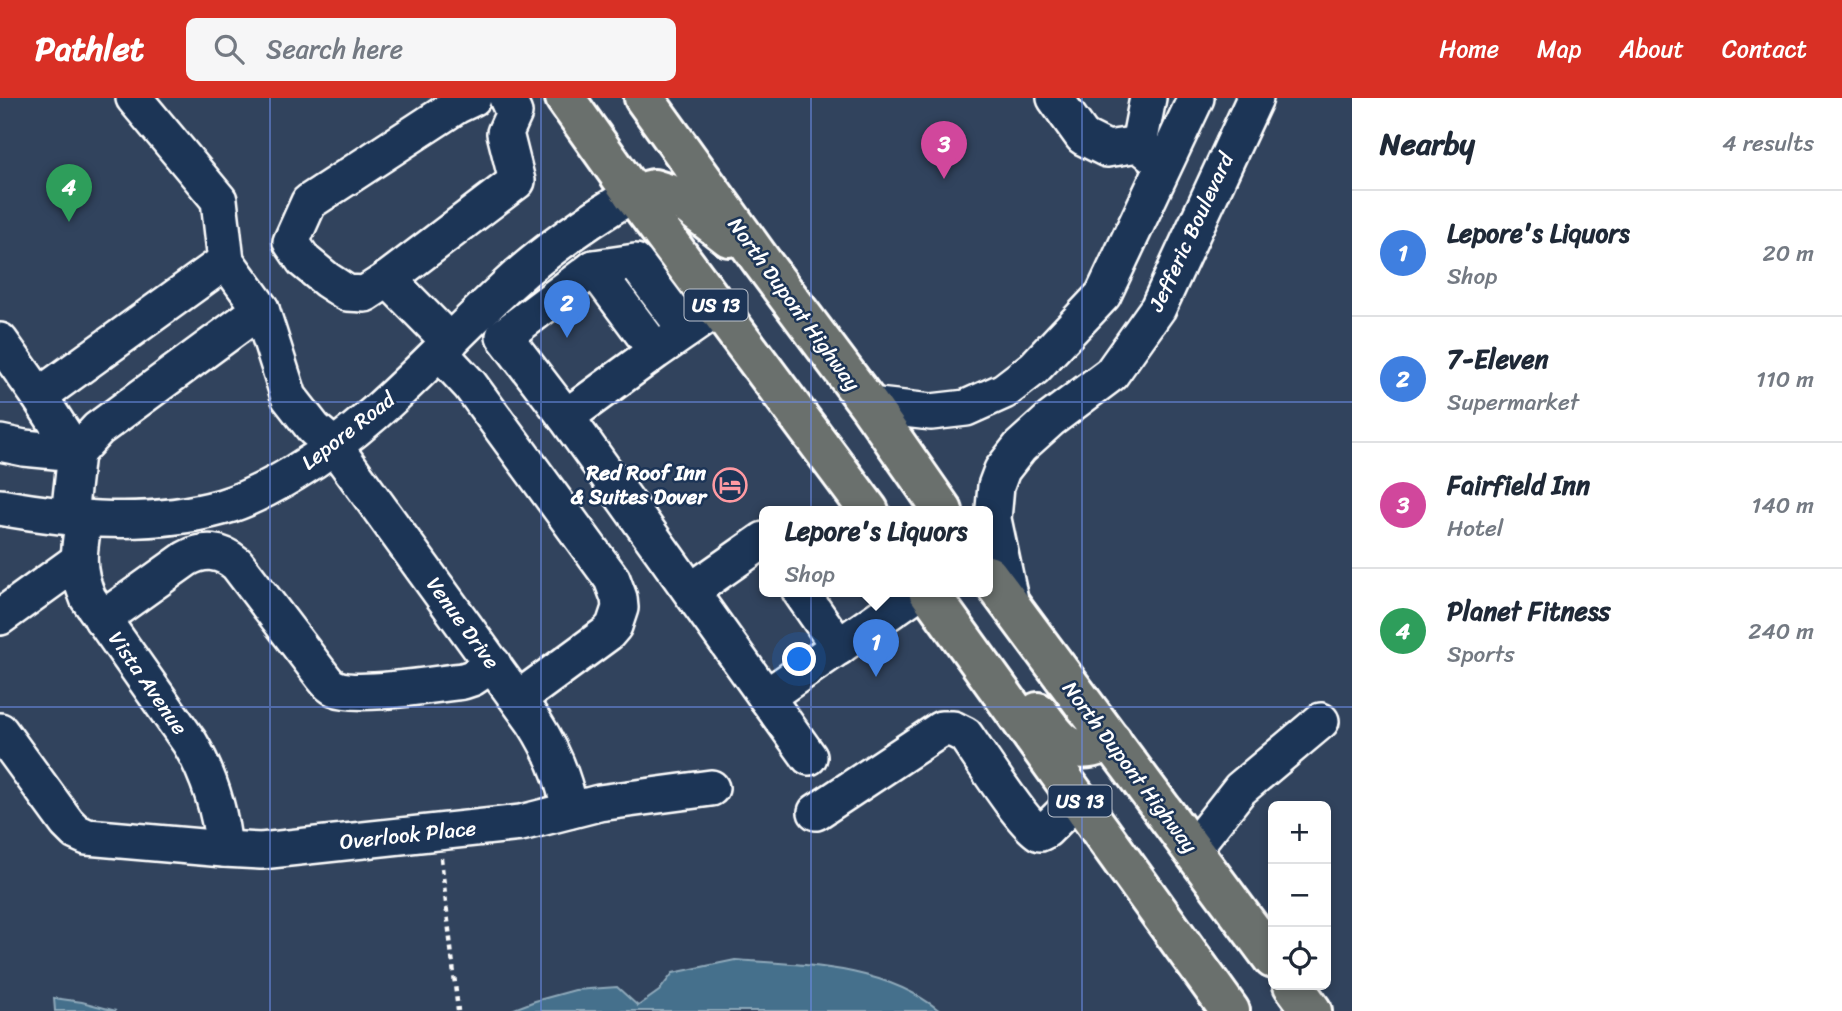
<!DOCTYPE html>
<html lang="en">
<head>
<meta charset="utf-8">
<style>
  body { margin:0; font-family:Sriracha,sans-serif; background:#f6f6f7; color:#1f2937 }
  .controls { position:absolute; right:21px; bottom:21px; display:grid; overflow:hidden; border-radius:10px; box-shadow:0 4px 10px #0003 }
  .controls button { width:63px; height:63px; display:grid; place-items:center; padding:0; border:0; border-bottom:2px solid #e0e1e3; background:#fff; color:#1f2937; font:35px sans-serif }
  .you { position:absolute; left:800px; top:562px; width:24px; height:24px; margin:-18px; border:5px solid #fff; border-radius:50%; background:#1a73e8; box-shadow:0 0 0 10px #1a73e833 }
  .badge { display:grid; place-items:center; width:46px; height:46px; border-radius:50%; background:#d93025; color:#fff; font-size:23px; font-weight:700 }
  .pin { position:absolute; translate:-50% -58px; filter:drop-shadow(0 2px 4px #0008) }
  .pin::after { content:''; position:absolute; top:37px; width:24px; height:21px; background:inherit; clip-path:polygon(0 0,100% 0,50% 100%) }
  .popup { position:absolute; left:759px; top:408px; width:234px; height:91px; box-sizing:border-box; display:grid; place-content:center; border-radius:10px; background:#fff; filter:drop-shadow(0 2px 5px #0005); font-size:23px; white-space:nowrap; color:#747a83 }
  .popup b { font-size:26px; color:#1f2937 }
  .popup::after { content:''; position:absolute; left:50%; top:100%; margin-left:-14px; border:14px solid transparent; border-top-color:#fff }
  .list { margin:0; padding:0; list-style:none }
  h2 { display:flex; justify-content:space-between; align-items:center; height:91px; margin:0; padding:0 28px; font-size:30px }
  h2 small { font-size:23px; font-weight:400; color:#747a83 }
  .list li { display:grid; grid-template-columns:46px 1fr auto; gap:21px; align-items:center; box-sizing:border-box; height:126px; padding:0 28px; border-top:2px solid #e0e1e3 }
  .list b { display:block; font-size:26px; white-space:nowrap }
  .list p { margin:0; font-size:23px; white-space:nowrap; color:#747a83 }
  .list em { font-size:23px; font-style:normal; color:#747a83 }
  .icon { flex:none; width:38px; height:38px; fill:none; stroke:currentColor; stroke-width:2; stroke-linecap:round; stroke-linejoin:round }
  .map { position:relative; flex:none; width:1352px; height:913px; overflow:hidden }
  header { display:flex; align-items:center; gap:42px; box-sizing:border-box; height:98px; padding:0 35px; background:#d93025; color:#fff }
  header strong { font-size:33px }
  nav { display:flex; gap:38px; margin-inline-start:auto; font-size:24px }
  .search { width:490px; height:63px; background:#f6f6f7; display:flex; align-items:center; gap:18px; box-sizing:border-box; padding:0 24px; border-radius:10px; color:#747a83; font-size:26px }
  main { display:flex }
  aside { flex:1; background:#fff }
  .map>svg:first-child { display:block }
  .water { fill:#45708c; stroke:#8fa9ba; stroke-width:2 }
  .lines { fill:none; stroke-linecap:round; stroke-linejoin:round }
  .minor-casing { stroke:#fff; stroke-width:40 }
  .highway-casing { stroke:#fff; stroke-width:44 }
  .path { stroke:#fff; stroke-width:4.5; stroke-dasharray:5 5; stroke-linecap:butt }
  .minor { stroke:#1d3557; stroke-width:35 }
  .highway { stroke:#6b706d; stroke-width:38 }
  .grid { fill:none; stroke:#6c8ce6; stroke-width:2; stroke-opacity:0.55 }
  .labels { text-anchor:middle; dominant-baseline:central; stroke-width:5; stroke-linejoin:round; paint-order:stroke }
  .shield { fill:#1d3557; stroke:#bbc2cd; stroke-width:2 }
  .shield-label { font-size:19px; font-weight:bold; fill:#fff }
  .street-label { font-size:21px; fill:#fff; stroke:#1d3557 }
  .poi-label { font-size:21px; font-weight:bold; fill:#fff; stroke:#1d3557; text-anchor:end }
</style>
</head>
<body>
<header>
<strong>Pathlet</strong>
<div class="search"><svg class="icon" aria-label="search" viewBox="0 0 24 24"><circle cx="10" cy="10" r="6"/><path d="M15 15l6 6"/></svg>Search here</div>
<nav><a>Home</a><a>Map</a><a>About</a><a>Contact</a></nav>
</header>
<main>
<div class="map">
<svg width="1352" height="913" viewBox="0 0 1352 913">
  <rect width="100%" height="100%" fill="#31435d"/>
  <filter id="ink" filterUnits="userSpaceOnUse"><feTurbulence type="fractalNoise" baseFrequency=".0143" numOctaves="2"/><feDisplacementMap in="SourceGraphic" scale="14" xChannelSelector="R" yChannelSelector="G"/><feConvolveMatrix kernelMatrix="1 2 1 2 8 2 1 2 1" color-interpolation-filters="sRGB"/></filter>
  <g filter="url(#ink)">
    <!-- water -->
    <g class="water">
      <path d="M 735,862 C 805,867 883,867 940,913 L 509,913 L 535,903 L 575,892 L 617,889 L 638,908 L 659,893 L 673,875 Z"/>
      <polygon points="54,900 82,904 116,913 55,913"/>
    </g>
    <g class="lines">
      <defs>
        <g id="minor">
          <polyline points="134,0 219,102 226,163 261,211"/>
          <polyline points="1055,0 1083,39 1107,51 1139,46 1164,66"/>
          <polyline points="1139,46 1148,0"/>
          <polyline points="594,170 635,164 686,232"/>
          <polyline points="388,181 517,83 505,35 514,15 507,0"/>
          <polyline points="0,243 39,298"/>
          <polyline points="450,244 388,181 365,196 347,195 327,182 304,163 291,144 309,104 456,8 473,0"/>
          <polyline points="656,253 566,319 504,238 594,170 656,253 718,210"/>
          <polyline points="440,255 470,287 612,481 619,500 620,510 614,528 608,535 518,601"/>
          <polyline points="869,307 931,314 966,310 1004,293 1034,270 1103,197 1196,0"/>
          <polyline points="566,319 809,659"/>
          <polyline points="0,345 24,350 76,355"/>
          <path d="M 76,355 L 98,331 L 261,211 L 289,299 L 314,331 L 335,349 L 534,624 C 552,652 564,680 570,712"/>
          <path d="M 0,409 C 72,422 150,429 222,409 C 247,402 271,389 294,375 C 379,324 436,253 509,186 C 547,151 589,122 633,96"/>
          <polyline points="69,418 76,355 39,298 226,163"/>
          <path d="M 84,420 C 79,452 75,469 88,500 L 190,645 C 210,679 220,713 224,751"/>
          <polyline points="691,493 764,442"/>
          <polyline points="800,493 839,549"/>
          <polyline points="1012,511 993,421 996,388 1002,372 1020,349 1051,321 1111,276 1158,210 1255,0"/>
          <polyline points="0,519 79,462"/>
          <path d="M 102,521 L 186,461 C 204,451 221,452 237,466 L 323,579 C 326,583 330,588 335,590 C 358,600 435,586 463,583 L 472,580 L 493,566"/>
          <polyline points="766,599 919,493"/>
          <polyline points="0,633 67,725 76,734 87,739 224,751 261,753 521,725 599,705 711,690"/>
          <path d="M 816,714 L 941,631 L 953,631 L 965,637 C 978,655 1024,728 1040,735 L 1046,732 L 1078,700"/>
          <polyline points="1192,752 1240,691 1321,623"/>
        </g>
        <g id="highway">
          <polyline points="565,0 633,96 869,413"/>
          <polyline points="644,0 762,164 869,307 943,413"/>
          <polyline points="633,96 654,91 676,98 729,139"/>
          <polyline points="988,477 1273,861"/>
          <polyline points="928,493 1230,913"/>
          <path d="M 1038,614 C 1062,646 1069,661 1112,643"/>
          <polyline points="1293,887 1312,913"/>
        </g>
      </defs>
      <!-- minor casing -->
      <use href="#minor" class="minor-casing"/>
      <!-- highway casing -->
      <use href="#highway" class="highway-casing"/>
      <!-- path -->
      <polyline class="path" points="441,760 458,913"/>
      <!-- minor -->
      <use href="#minor" class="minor"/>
      <!-- highway -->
      <use href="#highway" class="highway"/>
    </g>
  </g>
  <!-- grid -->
  <path class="grid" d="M 270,0 L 270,913M 541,0 L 541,913M 811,0 L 811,913M 1082,0 L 1082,913M 0,304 L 1352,304M 0,609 L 1352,609"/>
  <!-- icons -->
  <defs>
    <symbol id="hotel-ring" viewBox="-11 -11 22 22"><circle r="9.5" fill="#1d3557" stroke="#ff9aa2" stroke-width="1.5"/><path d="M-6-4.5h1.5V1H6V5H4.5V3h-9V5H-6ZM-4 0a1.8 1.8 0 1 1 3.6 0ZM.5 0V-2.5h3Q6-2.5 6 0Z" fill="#ff9aa2"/></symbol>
  </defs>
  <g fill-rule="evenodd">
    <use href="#hotel-ring" x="711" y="368" width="38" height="38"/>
  </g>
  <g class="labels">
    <!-- shield labels -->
    <g class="shield">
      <rect x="684.5" y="191.5" width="63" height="31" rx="5"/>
      <rect x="1048.5" y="687.5" width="63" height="31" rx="5"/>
    </g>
    <g class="shield-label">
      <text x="716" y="207">US 13</text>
      <text x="1080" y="703">US 13</text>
    </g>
    <!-- street labels -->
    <g class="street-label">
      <text transform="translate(1191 134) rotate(-65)">Jefferic Boulevard</text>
      <text transform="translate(794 206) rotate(54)">North Dupont Highway</text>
      <text transform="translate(348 333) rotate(-38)">Lepore Road</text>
      <text transform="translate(463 525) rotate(54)">Venue Drive</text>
      <text transform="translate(148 585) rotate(55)">Vista Avenue</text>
      <text transform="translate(1130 669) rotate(53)">North Dupont Highway</text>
      <text transform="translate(408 737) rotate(-6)">Overlook Place</text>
    </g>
    <!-- poi labels -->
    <g class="poi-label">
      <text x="706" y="375">Red Roof Inn<tspan x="706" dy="24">&amp; Suites Dover</tspan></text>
    </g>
  </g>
</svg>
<div class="controls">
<button>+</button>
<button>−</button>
<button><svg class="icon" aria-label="locate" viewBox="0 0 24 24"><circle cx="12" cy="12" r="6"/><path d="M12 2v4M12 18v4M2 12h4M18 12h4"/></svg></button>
</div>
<div class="you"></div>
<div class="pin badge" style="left:876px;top:579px;background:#3f7fe0">1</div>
<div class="popup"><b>Lepore's Liquors</b>Shop</div>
<div class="pin badge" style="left:567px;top:240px;background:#3f7fe0">2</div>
<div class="pin badge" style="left:944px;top:81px;background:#d1479c">3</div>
<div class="pin badge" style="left:69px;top:124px;background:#2e9e5b">4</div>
</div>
<aside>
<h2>Nearby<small>4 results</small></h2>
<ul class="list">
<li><span class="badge" style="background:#3f7fe0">1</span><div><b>Lepore's Liquors</b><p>Shop</p></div><em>20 m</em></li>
<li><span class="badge" style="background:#3f7fe0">2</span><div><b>7-Eleven</b><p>Supermarket</p></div><em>110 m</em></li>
<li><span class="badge" style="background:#d1479c">3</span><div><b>Fairfield Inn</b><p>Hotel</p></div><em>140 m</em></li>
<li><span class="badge" style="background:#2e9e5b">4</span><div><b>Planet Fitness</b><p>Sports</p></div><em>240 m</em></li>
</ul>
</aside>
</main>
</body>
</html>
